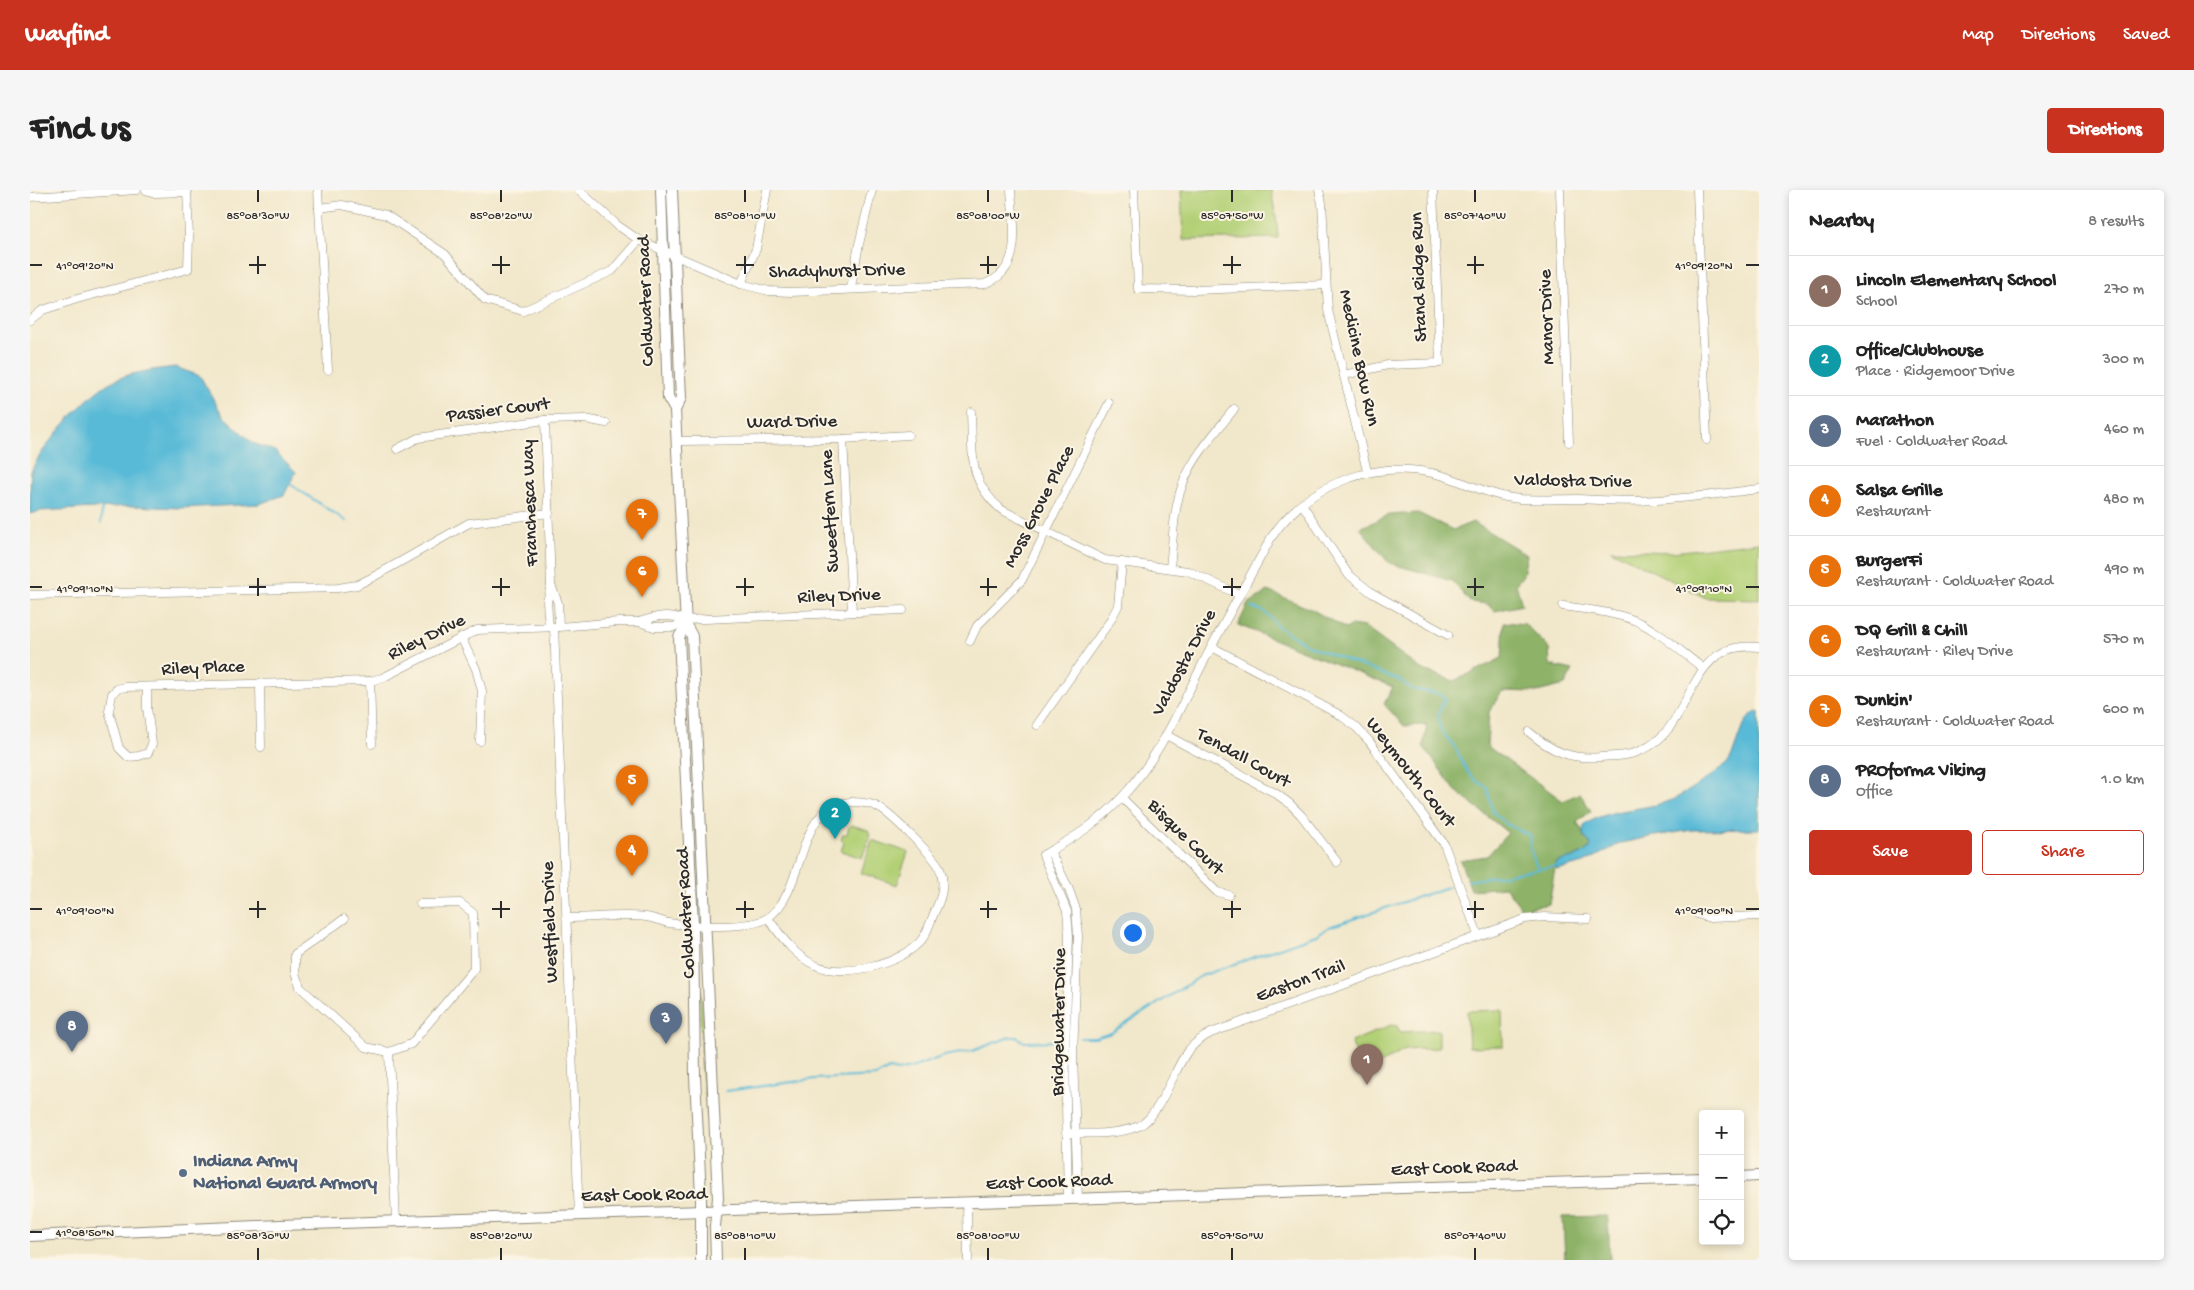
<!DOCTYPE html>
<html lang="en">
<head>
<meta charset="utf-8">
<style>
  body { margin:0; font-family:"Gochi Hand",sans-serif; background:#f6f6f6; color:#222 }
  .controls { position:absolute; right:15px; bottom:15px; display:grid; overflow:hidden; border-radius:5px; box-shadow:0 2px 8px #0003 }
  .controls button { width:45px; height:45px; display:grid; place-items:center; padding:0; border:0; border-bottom:1px solid #e0e0e0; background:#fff; color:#222; font:25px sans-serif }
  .you { position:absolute; left:1102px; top:742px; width:18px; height:18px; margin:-12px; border:4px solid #fff; border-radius:50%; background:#1a73e8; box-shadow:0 0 0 8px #1a73e833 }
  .badge { display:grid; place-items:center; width:32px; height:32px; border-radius:50%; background:#c8321e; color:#fff; font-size:16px; font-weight:700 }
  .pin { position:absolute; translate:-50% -41px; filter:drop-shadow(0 1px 2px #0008) }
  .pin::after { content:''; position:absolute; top:26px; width:18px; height:15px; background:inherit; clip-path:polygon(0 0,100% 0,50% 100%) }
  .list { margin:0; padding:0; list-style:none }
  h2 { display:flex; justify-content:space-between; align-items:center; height:65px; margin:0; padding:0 20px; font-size:21px }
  h2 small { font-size:16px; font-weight:400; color:#767676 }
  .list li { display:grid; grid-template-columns:32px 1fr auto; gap:15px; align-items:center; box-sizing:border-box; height:70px; padding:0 20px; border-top:1px solid #e0e0e0 }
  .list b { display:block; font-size:19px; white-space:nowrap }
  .list p { margin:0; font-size:16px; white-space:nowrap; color:#767676 }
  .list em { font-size:16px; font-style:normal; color:#767676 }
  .actions { display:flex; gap:10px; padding:15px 20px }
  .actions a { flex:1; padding:11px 0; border:1px solid #c8321e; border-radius:5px; text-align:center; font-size:18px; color:#c8321e }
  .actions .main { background:#c8321e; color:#fff }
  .icon { flex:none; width:28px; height:28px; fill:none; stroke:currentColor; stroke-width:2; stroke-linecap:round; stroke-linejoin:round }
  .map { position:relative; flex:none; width:1729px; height:1070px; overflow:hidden; border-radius:5px }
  header { display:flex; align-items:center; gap:30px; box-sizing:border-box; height:70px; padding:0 25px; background:#c8321e; color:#fff }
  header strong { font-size:24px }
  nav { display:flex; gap:28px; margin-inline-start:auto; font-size:18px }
  .intro { display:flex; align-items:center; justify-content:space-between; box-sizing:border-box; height:120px; padding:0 30px }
  h1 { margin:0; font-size:35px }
  .button { padding:12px 22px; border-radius:5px; background:#c8321e; color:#fff; font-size:18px; font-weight:700 }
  main { display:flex; gap:30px; padding:0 30px }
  aside { flex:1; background:#fff; border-radius:5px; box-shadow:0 2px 8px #0003 }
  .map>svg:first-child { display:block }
  .green { fill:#b2d076; stroke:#6e7e50 }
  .forest { fill:#8db267; stroke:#5c6e49 }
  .water { fill:#59bad7; stroke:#427281 }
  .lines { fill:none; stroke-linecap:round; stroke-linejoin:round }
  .stream { stroke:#59bad7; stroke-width:2 }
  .minor-casing { stroke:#8e897a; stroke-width:9 }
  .major-casing { stroke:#8e897a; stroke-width:12 }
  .minor { stroke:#fff; stroke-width:8 }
  .major { stroke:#fff; stroke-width:10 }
  .ticks { fill:none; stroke:#2b2b2b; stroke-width:2 }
  .service-dot { fill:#5c6f8a; stroke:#fcf5e5; stroke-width:2 }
  .labels { text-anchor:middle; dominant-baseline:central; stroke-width:4; stroke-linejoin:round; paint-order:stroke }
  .street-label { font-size:19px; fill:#2b2b2b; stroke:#fcf5e5 }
  .service-label { font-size:19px; font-weight:bold; fill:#4e5e75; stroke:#fcf5e5; text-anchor:start }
  .ticks-label { font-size:12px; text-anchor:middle; fill:#2b2b2b; stroke:#fcf5e5; stroke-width:4; stroke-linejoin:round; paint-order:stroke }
</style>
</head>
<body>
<header>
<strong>Wayfind</strong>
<nav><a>Map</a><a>Directions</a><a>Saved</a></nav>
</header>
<div class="intro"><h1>Find us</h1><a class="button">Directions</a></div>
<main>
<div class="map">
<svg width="1729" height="1070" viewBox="0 0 1729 1070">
  <rect width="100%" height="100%" fill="#fcf5e5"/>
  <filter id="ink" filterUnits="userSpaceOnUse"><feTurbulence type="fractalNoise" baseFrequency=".02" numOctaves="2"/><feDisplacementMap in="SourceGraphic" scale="10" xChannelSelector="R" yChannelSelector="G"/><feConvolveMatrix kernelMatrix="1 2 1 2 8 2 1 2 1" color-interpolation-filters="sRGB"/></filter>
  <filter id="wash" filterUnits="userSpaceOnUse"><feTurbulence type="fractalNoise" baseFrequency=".0096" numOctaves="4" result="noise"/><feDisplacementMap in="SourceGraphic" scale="20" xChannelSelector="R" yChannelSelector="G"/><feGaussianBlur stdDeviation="1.12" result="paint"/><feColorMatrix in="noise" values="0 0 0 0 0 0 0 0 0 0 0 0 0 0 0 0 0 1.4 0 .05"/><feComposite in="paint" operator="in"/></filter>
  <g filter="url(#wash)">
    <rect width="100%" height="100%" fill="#f1e7ca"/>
    <!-- green -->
    <g class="green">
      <polygon points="1151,0 1241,0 1247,33 1248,48 1153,50"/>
      <polygon points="1729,352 1729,409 1676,408 1581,360 1643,362"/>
      <polygon points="822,635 838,640 840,645 832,668 811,661 814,652 811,650 813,644 816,645 819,637"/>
      <polygon points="842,650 878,662 867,695 831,683"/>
      <polygon points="669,791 676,843 680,942 672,881"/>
      <polygon points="1472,820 1473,856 1439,857 1437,821"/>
      <polygon points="1361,835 1367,836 1370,842 1409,840 1409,858 1375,860 1345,877 1344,866 1329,869 1321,852"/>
    </g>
    <!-- forest -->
    <g class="forest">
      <polygon points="1388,323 1423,340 1443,332 1497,365 1493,385 1486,394 1492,415 1465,421 1457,414 1440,412 1422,391 1359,373 1330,338 1359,325"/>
      <polygon points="1238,401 1283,420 1316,439 1321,435 1334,437 1391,479 1424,491 1472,468 1474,432 1495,434 1519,458 1520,475 1543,480 1535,495 1507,502 1472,501 1459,522 1457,556 1533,611 1550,603 1561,621 1547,632 1561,655 1560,659 1543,668 1526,672 1519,714 1492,719 1475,697 1441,700 1430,670 1457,666 1478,643 1425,600 1393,556 1397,535 1374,536 1354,514 1363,497 1208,435 1218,414"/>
      <polygon points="1578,1026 1580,1070 1535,1070 1533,1027"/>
    </g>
    <!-- water -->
    <g class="water">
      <path d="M 145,177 L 170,186 L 193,226 L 223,253 L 245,261 L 266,282 L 254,305 L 229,314 L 150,318 L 101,316 L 10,321 L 0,324 C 0,312 0,293 1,282 C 10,258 56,206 79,193 C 99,182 123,180 145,177 Z"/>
      <path d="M 1729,521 L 1729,639 L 1662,640 L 1624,646 L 1591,653 L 1554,673 L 1526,680 L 1526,672 L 1543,668 L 1560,659 L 1561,655 L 1553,645 C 1553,639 1553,635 1559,632 C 1584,617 1617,621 1644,609 C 1653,605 1692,580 1698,572 C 1709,557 1708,529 1729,521 Z"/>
    </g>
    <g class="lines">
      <!-- stream -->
      <g class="stream">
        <polyline points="260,294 316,331"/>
        <polyline points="71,333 72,317"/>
        <path d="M 1221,417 L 1233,421 L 1241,428 L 1247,436 L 1279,456 L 1369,490 L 1382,499 L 1410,504 L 1415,508 C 1411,517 1407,523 1409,534 C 1411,545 1418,547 1424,556 C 1436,576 1433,585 1457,597 L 1463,622 L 1476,634 L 1501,646 L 1500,659 L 1508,679"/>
        <polyline points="1438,691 1526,676"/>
        <polyline points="1050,848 1065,848 1081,843 1171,786 1286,745 1299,737 1421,696"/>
        <polyline points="696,901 785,889 846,886 859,879 868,881 884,877 914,866 942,861 980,847 987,847 994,852 1026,851"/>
      </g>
    </g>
  </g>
  <g filter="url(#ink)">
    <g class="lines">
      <defs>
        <g id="minor">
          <polyline points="116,0 125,3 157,2"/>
          <polyline points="288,0 298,180"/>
          <path d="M 549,0 L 587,35 L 609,50 L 711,94 L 739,101 L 761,102 L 954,94 C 995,81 983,33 981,0"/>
          <polyline points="1104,0 1108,99 1165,100 1296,95"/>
          <polyline points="1289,0 1292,13 1298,120 1337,281"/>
          <polyline points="1530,0 1539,252"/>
          <polyline points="1667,0 1677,250"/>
          <polyline points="0,7 107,0"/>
          <polyline points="289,18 312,15 356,25 415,64 455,110 493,121 582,81 609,50"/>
          <polyline points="711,94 726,59 737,0"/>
          <polyline points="821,98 829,54 842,0"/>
          <polyline points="0,130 13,120 47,109 158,79 159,47 157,0"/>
          <polyline points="1314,185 1358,175 1410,173 1403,0"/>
          <path d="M 941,222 C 943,264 937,291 972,320 L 1075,370 L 1158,381 L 1210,405"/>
          <polyline points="515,230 521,395 517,412 519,437"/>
          <polyline points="813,249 822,422"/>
          <polyline points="647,251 813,249 878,245"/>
          <polyline points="367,259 388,248 515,230 555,229 576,233"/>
          <polyline points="1272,314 1318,384 1342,403 1418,445"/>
          <path d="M 1140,378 C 1143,350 1143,317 1154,291 C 1165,264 1187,241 1204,219"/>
          <polyline points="521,395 528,413 529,437"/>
          <polyline points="0,405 308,398 327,395 345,386 439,333 519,323"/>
          <path d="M 1533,416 C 1554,419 1577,421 1598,428 C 1624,436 1651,462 1673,478"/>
          <path d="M 609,432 C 626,426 638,423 655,430 L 873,420"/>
          <polyline points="524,437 549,1025"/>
          <polyline points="431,447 446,479 452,501 450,551"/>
          <polyline points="940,451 947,436 992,390 1079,213"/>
          <polyline points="1182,457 1310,525 1326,537 1339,551 1414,654 1448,745"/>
          <polyline points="340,491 342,554"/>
          <polyline points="230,493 231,557"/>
          <polyline points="117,497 117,518 122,554 118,563 109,566 98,567 89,558 79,521 82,504 87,499 95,497 340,491 352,488 447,440 529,437 588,432 609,432 624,437 644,437 655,430"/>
          <polyline points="1007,535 1080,431 1088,416 1092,372"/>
          <path d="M 1499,542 C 1521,561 1541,570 1571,567 C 1585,566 1600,566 1612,560 C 1667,536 1654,448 1729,457"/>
          <polyline points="1136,545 1245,603 1259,613 1271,625 1307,672"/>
          <polyline points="1092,608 1187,702 1199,705"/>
          <polyline points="1020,661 1038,697 1046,719 1048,746 1043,865 1048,1010"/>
          <polyline points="1667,724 1680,728 1729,726"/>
          <path d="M 537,728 C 562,728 592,724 616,727 C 624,728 631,731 638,733 C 660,736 722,740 739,727 C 779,696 763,615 822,612 C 832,612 843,613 851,619 C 862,626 905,667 909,677 C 916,692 912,707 905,721 C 901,730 898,741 893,748 C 874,774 814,789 785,775 C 763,765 752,747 738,728"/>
          <polyline points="314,729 265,764 265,783 270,797 336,857 359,862 381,854 444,779 443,723 430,713 390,714"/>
          <polyline points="359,862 366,1032"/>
          <path d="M 1036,943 C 1060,944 1087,945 1109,936 C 1129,927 1144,880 1157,862 C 1164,853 1171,848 1181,843 L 1495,729 L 1514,727 L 1558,729"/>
          <path d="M 1038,1010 L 1035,864 L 1039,746 L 1037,721 L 1013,665 C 1042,649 1070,632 1092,607 C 1128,569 1149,520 1172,475 C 1194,432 1218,390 1241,348 C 1278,292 1349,267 1414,286 C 1439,294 1464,307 1490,309 C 1509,310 1528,309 1547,309 C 1574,310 1601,312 1627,310 C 1661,308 1695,303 1729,299"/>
          <polyline points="937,1014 938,1070"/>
        </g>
        <g id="major">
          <polyline points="631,0 638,208 645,220"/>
          <polyline points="642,0 651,208 645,220 656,435 662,446 688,1008 685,1036 686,1070"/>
          <polyline points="656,435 649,447 663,735 665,886 671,1006 671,1070"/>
          <polyline points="1710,987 1729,986"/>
          <polyline points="0,1046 250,1035 1673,988"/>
        </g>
      </defs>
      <!-- minor casing -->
      <use href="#minor" class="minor-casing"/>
      <!-- major casing -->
      <use href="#major" class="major-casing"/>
      <!-- minor -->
      <use href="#minor" class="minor"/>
      <!-- major -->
      <use href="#major" class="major"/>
    </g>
  </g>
  <!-- ticks -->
  <path class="ticks" d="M 228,0 L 228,12M 471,0 L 471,12M 715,0 L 715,12M 958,0 L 958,12M 1202,0 L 1202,12M 1445,0 L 1445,12M 228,66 L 228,84M 471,66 L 471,84M 715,66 L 715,84M 958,66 L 958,84M 1202,66 L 1202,84M 1445,66 L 1445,84M 0,75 L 12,75M 219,75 L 236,75M 462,75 L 480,75M 706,75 L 724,75M 950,75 L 967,75M 1193,75 L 1211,75M 1437,75 L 1454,75M 1716,75 L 1729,75M 228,388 L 228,406M 471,388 L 471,406M 715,388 L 715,406M 958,388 L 958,406M 1202,388 L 1202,406M 1445,388 L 1445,406M 0,397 L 12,397M 219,397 L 236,397M 462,397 L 480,397M 706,397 L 724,397M 950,397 L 967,397M 1193,397 L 1211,397M 1437,397 L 1454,397M 1716,397 L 1729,397M 228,711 L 228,728M 471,711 L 471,728M 715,711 L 715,728M 958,711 L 958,728M 1202,711 L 1202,728M 1445,711 L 1445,728M 0,719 L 12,719M 219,719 L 236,719M 462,719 L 480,719M 706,719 L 724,719M 950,719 L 967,719M 1193,719 L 1211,719M 1437,719 L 1454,719M 1716,719 L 1729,719M 0,1042 L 12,1042M 228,1058 L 228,1070M 471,1058 L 471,1070M 715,1058 L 715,1070M 958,1058 L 958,1070M 1202,1058 L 1202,1070M 1445,1058 L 1445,1070"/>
  <!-- markers -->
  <circle class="service-dot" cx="153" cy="983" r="5"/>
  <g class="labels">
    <!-- street labels -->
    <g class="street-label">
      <text transform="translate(807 82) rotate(-1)">Shadyhurst Drive</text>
      <text transform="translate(1390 87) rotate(-92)">Stand Ridge Run</text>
      <text transform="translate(617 111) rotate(-92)">Coldwater Road</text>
      <text transform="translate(1518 127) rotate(-92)">Manor Drive</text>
      <text transform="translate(1328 168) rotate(78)">Medicine Bow Run</text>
      <text transform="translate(468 221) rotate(-7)">Passier Court</text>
      <text transform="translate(762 233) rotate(-1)">Ward Drive</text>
      <text transform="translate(1543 292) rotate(1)">Valdosta Drive</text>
      <text transform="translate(501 313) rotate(-92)">Franchesca Way</text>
      <text transform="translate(1010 317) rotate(-63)">Moss Grove Place</text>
      <text transform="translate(801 321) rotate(-93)">Sweetfern Lane</text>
      <text transform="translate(809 407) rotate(-2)">Riley Drive</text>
      <text transform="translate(397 448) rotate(-26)">Riley Drive</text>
      <text transform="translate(1155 473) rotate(-62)">Valdosta Drive</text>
      <text transform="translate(173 479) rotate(-2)">Riley Place</text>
      <text transform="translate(1213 569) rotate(29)">Tendall Court</text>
      <text transform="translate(1380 583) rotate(52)">Weymouth Court</text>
      <text transform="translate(1155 648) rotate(45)">Bisque Court</text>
      <text transform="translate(657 723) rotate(-93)">Coldwater Road</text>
      <text transform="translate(521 732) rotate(-92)">Westfield Drive</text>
      <text transform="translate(1271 792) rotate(-20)">Easton Trail</text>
      <text transform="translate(1030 832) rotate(-89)">Bridgewater Drive</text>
      <text transform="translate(1424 979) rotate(-2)">East Cook Road</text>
      <text transform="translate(1019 993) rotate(-2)">East Cook Road</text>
      <text transform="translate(614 1006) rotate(-1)">East Cook Road</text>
    </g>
    <!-- service labels -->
    <g class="service-label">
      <text x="163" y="972">Indiana Army<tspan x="163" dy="22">National Guard Armory</tspan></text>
    </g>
  </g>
  <g class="ticks-label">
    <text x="228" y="29">85°08'30"W</text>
    <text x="471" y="29">85°08'20"W</text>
    <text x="715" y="29">85°08'10"W</text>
    <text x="958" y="29">85°08'00"W</text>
    <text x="1202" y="29">85°07'50"W</text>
    <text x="1445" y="29">85°07'40"W</text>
    <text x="55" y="79">41°09'20"N</text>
    <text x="1674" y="79">41°09'20"N</text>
    <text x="55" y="402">41°09'10"N</text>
    <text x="1674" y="402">41°09'10"N</text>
    <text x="55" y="724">41°09'00"N</text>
    <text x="1674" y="724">41°09'00"N</text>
    <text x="55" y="1046">41°08'50"N</text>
    <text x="228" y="1049">85°08'30"W</text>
    <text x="471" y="1049">85°08'20"W</text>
    <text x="715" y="1049">85°08'10"W</text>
    <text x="958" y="1049">85°08'00"W</text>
    <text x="1202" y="1049">85°07'50"W</text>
    <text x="1445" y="1049">85°07'40"W</text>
  </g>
</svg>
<div class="controls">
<button>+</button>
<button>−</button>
<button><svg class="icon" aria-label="locate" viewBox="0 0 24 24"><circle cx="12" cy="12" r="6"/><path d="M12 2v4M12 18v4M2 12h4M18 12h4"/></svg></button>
</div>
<div class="you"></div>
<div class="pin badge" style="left:1337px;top:895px;background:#8d6e63">1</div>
<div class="pin badge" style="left:805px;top:649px;background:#0f9aa8">2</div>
<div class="pin badge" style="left:636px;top:854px;background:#5c6f8a">3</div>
<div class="pin badge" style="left:602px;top:686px;background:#e8710a">4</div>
<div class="pin badge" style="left:602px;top:616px;background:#e8710a">5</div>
<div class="pin badge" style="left:612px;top:407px;background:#e8710a">6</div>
<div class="pin badge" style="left:612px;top:350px;background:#e8710a">7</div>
<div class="pin badge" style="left:42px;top:862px;background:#5c6f8a">8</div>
</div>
<aside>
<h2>Nearby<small>8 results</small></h2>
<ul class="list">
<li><span class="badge" style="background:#8d6e63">1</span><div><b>Lincoln Elementary School</b><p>School</p></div><em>270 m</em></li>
<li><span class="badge" style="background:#0f9aa8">2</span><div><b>Office/Clubhouse</b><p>Place · Ridgemoor Drive</p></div><em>300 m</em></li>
<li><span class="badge" style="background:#5c6f8a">3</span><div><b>Marathon</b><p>Fuel · Coldwater Road</p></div><em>460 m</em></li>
<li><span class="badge" style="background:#e8710a">4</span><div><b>Salsa Grille</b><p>Restaurant</p></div><em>480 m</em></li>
<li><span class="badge" style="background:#e8710a">5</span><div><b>BurgerFi</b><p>Restaurant · Coldwater Road</p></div><em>490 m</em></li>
<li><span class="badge" style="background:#e8710a">6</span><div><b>DQ Grill &amp; Chill</b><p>Restaurant · Riley Drive</p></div><em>570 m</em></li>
<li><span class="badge" style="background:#e8710a">7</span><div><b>Dunkin'</b><p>Restaurant · Coldwater Road</p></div><em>600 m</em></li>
<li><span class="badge" style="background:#5c6f8a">8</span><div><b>PROforma Viking</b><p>Office</p></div><em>1.0 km</em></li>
</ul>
<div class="actions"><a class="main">Save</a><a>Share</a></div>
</aside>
</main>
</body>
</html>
